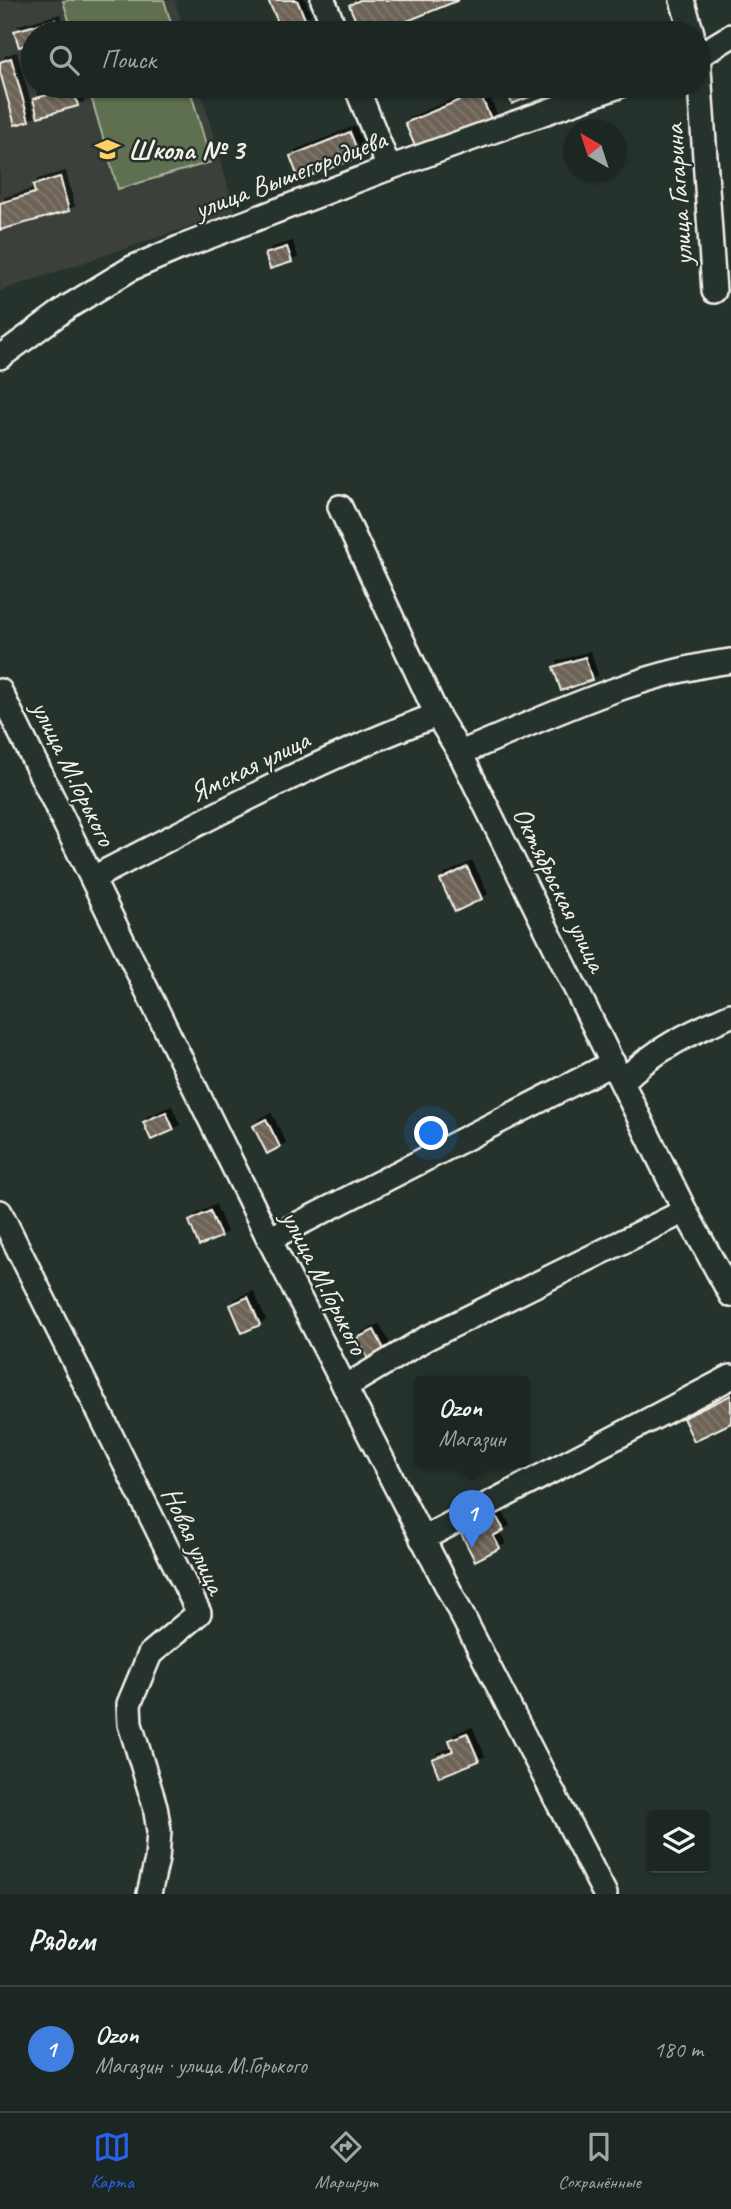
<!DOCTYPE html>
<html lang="ru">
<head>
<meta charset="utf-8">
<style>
  body { margin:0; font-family:Caveat,sans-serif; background:#29322f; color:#f1f3f6 }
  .controls { position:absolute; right:21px; bottom:21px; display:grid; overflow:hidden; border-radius:7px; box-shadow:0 2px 5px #0004 }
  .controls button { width:63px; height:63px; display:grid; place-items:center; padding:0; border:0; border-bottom:2px solid #3a4340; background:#1c2622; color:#f1f3f6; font:35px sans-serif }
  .compass { position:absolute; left:563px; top:119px; width:63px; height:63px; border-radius:50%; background:#1c2622; box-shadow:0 2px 5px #0004; rotate:321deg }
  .you { position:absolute; left:432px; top:1134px; width:24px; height:24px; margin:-18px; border:5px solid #fff; border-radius:50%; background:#1a73e8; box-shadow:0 0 0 10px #1a73e833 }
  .badge { display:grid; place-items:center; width:46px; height:46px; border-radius:50%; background:#2563eb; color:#fff; font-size:23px; font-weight:700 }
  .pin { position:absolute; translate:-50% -58px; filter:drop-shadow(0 2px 4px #0008) }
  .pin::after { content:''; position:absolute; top:37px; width:24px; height:21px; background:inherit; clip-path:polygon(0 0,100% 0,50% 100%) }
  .popup { position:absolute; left:414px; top:1376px; width:116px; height:91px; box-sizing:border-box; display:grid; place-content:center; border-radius:7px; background:#1c2622; filter:drop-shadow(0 2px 5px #0005); font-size:23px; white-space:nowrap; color:#a0a5a5 }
  .popup b { font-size:26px; color:#f1f3f6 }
  .popup::after { content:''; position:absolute; left:50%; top:100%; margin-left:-14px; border:14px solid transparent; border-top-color:#1c2622 }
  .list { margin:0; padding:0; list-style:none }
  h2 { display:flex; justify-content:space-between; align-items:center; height:91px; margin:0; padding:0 28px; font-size:30px }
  h2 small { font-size:23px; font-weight:400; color:#a0a5a5 }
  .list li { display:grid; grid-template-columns:46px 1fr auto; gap:21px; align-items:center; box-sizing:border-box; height:126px; padding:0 28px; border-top:2px solid #3a4340 }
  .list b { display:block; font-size:26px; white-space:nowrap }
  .list p { margin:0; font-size:23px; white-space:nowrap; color:#a0a5a5 }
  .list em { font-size:23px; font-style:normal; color:#a0a5a5 }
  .icon { flex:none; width:38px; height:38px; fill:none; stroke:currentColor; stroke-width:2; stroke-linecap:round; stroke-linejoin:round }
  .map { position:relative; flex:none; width:731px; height:1894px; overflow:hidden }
  .search { position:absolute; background:#1c2622; box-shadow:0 2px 5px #0004; left:21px; right:21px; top:21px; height:77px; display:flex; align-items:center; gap:18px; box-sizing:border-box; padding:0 24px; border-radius:38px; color:#a0a5a5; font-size:26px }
  .sheet { height:217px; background:#1c2622 }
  nav { display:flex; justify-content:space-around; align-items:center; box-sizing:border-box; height:98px; border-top:2px solid #3a4340; background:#1c2622; font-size:19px; color:#a0a5a5 }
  nav a { display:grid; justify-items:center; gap:4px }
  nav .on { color:#2563eb }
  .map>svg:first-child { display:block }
  .built { fill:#3b413a }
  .pitch { fill:#5f6f51; stroke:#aab09c; stroke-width:2 }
  .building { fill:url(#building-back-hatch); stroke:#f4f1e8; stroke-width:2; filter:url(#shadow) }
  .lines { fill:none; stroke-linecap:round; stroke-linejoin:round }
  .minor-casing { stroke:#f4f1e8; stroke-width:28 }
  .minor { stroke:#26332d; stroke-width:23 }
  .labels { text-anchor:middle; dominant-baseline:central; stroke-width:5; stroke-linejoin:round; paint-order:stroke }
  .poi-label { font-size:28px; font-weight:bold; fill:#f4f1e8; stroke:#26332d; text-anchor:start }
  .street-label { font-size:28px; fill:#f4f1e8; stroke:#26332d }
</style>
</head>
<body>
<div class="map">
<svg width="731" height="1894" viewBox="0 0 731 1894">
  <defs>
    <pattern id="building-back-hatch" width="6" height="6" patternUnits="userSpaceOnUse" patternTransform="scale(1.75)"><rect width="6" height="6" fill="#6d6357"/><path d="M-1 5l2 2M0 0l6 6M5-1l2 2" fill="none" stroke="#827a6f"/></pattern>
    <filter id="shadow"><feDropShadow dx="5" dy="-5" stdDeviation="0" flood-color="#0009"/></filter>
  </defs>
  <rect width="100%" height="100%" fill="#26332d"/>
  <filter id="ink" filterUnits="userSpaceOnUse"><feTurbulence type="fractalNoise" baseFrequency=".0143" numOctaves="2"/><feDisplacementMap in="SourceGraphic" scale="14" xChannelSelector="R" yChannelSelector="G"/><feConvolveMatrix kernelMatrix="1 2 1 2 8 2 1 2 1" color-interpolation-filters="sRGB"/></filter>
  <g filter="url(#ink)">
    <!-- built -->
    <polygon class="built" points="0,0 175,0 184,33 33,33 33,86 199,86 235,211 0,291"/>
    <!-- pitch -->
    <g class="pitch">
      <polygon points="68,0 164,0 174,33 73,33 63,1"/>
      <polygon points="88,86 189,86 211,162 118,189"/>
    </g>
    <!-- building -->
    <g class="building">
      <polygon points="268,0 297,0 305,19 281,29"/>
      <polygon points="360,0 459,0 378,33 361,33 349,5"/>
      <polygon points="55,20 59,33 33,33 33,43 19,47 14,31"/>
      <polygon points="11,58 29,121 15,125 0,72 0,62"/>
      <polygon points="49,86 73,86 78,106 38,117 33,99 51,94"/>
      <polygon points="505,86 557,86 512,104"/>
      <polygon points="479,92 491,119 417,151 405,123"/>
      <polygon points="350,132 360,157 299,180 290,156"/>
      <polygon points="60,177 69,211 0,230 0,203 35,193 33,185"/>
      <polygon points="287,247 292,262 270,269 265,254"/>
      <polygon points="585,657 592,680 561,691 553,667"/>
      <polygon points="467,867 482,899 455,912 440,880"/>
      <polygon points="166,1112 174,1130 151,1140 143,1122"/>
      <polygon points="266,1119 280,1147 267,1154 253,1126"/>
      <polygon points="210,1211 221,1237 199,1246 189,1221"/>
      <polygon points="248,1297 260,1325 242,1333 230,1305"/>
      <polygon points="374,1330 385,1351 368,1359 357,1338"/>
      <polygon points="731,1395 731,1423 694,1441 683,1418"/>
      <polygon points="480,1513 485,1522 496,1516 504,1530 493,1536 500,1548 475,1561 457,1526"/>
      <polygon points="467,1733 479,1761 439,1777 432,1759 453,1751 449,1740"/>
    </g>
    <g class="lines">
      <defs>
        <g id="minor">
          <polyline points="323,0 336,33"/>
          <polyline points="682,0 692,33"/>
          <polyline points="698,54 714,291"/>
          <polyline points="698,56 731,36"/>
          <polyline points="356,86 389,168"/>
          <polyline points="0,357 68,307 132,268 179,248 389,168 619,86"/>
          <polyline points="340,507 437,715 460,753 685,1211 731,1295"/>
          <polyline points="0,691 269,1239 605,1894"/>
          <path d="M 460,753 C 548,717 636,673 731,661"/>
          <path d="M 93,878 C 206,820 317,759 437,715"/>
          <path d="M 622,1082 C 653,1050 690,1033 731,1015"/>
          <polyline points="0,1212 199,1613 150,1654 129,1704 130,1724 155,1806 159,1831 157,1859 149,1894"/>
          <polyline points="269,1239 613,1063"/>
          <polyline points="345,1387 425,1339 685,1211"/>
          <polyline points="422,1539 731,1377"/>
        </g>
      </defs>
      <!-- minor casing -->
      <use href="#minor" class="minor-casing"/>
      <!-- minor -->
      <use href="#minor" class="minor"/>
    </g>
  </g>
  <!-- icons -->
  <defs>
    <symbol id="school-bare" viewBox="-9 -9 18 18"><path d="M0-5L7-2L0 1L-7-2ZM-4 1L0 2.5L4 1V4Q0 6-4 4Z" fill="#ffd166" stroke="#26332d" stroke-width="2.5" paint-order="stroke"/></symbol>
  </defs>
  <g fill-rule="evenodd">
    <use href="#school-bare" x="90" y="132" width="35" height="35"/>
  </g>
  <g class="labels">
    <!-- poi labels -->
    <g class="poi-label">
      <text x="128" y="149">Школа № 3</text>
    </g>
    <!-- street labels -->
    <g class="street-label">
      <text transform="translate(290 174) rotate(-21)">улица Вышегородцева</text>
      <text transform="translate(678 195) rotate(-94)">улица Гагарина</text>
      <text transform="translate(249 766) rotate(-26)">Ямская улица</text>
      <text transform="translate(74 773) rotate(64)">улица М.Горького</text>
      <text transform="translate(560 889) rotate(64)">Октябрьская улица</text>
      <text transform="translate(325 1282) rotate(63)">улица М.Горького</text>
      <text transform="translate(194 1540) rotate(65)">Новая улица</text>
    </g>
  </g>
</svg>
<div class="controls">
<button><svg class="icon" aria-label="layers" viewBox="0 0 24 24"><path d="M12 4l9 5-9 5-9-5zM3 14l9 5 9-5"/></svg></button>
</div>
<svg class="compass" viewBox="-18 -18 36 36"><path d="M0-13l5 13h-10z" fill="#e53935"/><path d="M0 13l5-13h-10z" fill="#a0a5a5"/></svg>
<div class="you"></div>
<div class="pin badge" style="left:472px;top:1548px;background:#3f7fe0">1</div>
<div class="popup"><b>Ozon</b>Магазин</div>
<div class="search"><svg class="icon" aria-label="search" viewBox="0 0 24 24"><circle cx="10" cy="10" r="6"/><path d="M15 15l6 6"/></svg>Поиск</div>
</div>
<section class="sheet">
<h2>Рядом<small></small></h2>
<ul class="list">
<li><span class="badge" style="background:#3f7fe0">1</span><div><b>Ozon</b><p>Магазин · улица М.Горького</p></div><em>180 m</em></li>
</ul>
</section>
<nav>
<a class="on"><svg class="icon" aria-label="map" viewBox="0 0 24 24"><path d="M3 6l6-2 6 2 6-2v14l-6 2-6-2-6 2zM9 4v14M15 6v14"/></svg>Карта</a>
<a><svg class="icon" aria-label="directions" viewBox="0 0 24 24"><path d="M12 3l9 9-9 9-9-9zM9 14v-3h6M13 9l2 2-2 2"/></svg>Маршрут</a>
<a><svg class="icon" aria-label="saved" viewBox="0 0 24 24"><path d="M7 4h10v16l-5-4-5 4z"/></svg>Сохранённые</a>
</nav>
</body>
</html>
